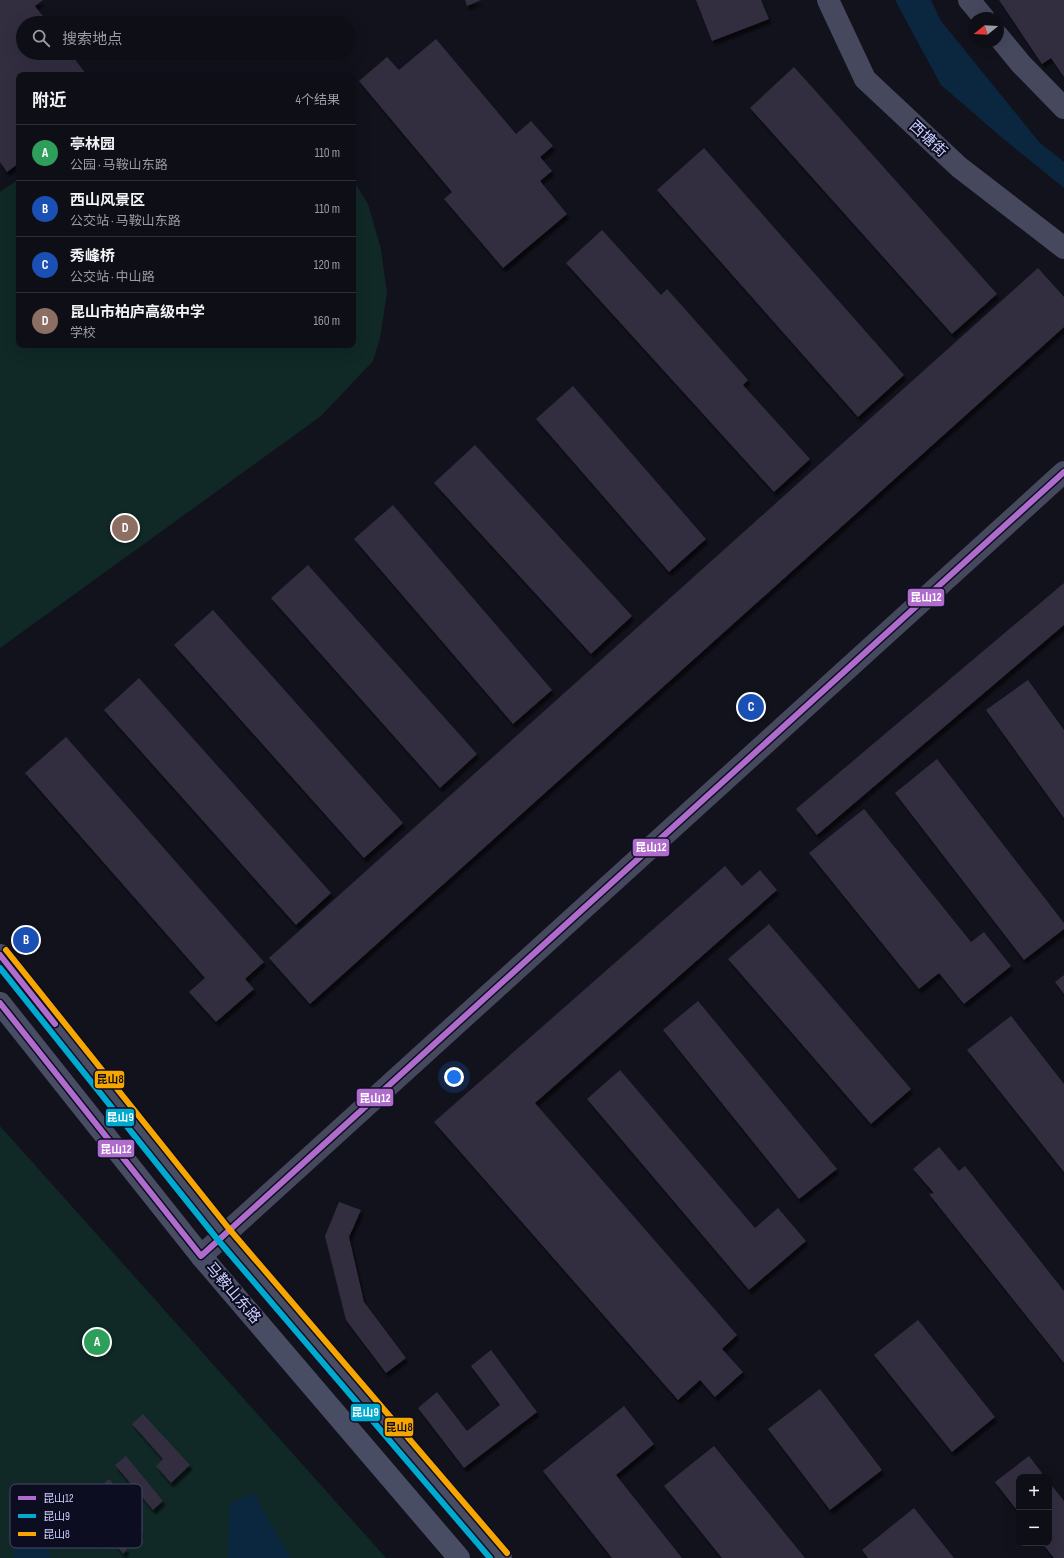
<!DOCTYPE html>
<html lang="zh">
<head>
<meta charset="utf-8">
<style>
  body { margin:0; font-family:"Sofia Sans Condensed","Noto Sans SC",sans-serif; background:#1c1c23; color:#f1f3f6 }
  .controls { position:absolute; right:12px; bottom:12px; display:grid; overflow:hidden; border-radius:8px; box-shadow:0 4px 16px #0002 }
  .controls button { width:36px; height:36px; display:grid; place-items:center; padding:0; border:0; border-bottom:1px solid #2e2e35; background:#0e0e16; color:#f1f3f6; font:20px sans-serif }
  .compass { position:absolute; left:968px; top:12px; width:36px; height:36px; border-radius:50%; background:#0e0e16; box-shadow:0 4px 16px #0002; rotate:252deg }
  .you { position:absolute; left:454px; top:1077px; width:14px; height:14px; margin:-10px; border:3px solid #fff; border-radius:50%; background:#1a73e8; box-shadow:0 0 0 6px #1a73e833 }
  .badge { display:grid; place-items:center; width:26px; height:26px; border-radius:50%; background:#7c3aed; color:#fff; font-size:13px; font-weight:700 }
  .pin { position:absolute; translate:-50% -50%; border:2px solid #fff; box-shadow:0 1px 4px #0006 }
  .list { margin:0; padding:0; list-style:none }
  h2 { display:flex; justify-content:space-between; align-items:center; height:52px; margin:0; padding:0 16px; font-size:17px }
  h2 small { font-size:13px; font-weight:400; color:#9b9ca1 }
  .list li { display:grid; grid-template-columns:26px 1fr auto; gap:12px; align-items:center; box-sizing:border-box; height:56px; padding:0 16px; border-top:1px solid #2e2e35 }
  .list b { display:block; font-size:15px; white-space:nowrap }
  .list p { margin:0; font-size:13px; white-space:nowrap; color:#9b9ca1 }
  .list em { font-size:13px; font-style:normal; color:#9b9ca1 }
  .icon { flex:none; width:22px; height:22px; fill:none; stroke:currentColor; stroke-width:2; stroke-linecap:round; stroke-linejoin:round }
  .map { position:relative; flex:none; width:1064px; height:1558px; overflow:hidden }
  .search { position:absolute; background:#0e0e16; box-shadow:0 4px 16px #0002; left:16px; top:16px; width:340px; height:44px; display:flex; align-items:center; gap:10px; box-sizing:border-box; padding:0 14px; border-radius:22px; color:#9b9ca1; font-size:15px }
  .panel { position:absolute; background:#0e0e16; box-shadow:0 4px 16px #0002; left:16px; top:72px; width:340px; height:276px; border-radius:8px }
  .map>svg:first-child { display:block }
  .green { fill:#102926 }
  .water { fill:#0b2740 }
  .building { fill:#302f40; filter:url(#shadow) }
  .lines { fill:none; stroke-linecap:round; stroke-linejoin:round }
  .minor { stroke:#46495e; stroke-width:22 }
  .tertiary { stroke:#46495e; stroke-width:22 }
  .secondary { stroke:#494d64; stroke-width:22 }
  .bus-1-casing { stroke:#0d0d22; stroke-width:9 }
  .bus-2-casing { stroke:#0d0d22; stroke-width:9 }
  .bus-3-casing { stroke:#0d0d22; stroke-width:9 }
  .bus-1 { stroke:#b06ccc; stroke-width:6 }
  .bus-2 { stroke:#00a9ce; stroke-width:6 }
  .bus-3 { stroke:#f7a600; stroke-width:6 }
  .labels { text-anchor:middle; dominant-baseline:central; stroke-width:4; stroke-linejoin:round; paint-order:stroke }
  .street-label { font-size:15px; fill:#ced1ff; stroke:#0d0d22 }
  .key { fill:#0d0d22; stroke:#474864; stroke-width:1 }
  .key-label { font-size:11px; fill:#ced1ff }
  .line-badge { stroke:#0d0d22; stroke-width:1.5 }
  .badge-label { font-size:11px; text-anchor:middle; font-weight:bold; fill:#fff }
  .pale-badge-label { font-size:11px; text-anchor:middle; font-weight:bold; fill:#111 }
</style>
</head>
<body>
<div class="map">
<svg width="1064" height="1558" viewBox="0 0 1064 1558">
  <defs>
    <filter id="shadow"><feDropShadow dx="2.5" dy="4.5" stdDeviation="1" flood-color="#0009"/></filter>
  </defs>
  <rect width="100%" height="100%" fill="#12121d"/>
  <!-- green -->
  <g class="green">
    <polygon points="19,179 19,345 353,345 353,180 368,204 381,249 387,293 380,338 373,361 321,416 0,648 0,192"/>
    <polygon points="0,1126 386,1558 0,1558"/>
  </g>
  <!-- water -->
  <g class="water">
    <polygon points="895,0 931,0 941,21 1039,142 1064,162 1064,188 1000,136 941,85"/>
    <polygon points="254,1494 290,1558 228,1558 230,1506 236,1500"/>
    <polygon points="46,1527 50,1558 14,1558 14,1533"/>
  </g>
  <!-- building -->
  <g class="building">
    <polygon points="0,0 43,0 35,6 48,23 23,23 23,53 70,53 87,75 19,75 19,163 7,172 0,162"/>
    <polygon points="465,0 481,0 467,6"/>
    <polygon points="696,0 761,0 769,19 712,41"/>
    <polygon points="999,0 1064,0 1064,77 1051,58 1042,64"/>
    <polygon points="436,39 516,134 531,121 553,146 540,157 552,171 540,181 567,214 503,268 444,199 452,192 359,81 387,57 399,70"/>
    <polygon points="794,67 997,294 952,334 750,108"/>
    <polygon points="704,148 904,375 858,417 657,190"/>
    <polygon points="602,230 661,295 667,289 748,380 743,385 810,459 774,492 566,263"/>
    <polygon points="1038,268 1064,297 1064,327 310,1004 269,958"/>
    <polygon points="573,386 706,539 669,572 536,419"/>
    <polygon points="475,445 632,616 591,654 434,483"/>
    <polygon points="393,505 552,690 513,724 354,539"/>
    <polygon points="308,565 477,754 440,788 271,598"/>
    <polygon points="1064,583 1064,625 817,835 796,809"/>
    <polygon points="213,610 403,823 364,858 174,645"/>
    <polygon points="139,678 331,893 296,925 104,710"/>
    <polygon points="1028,680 1064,730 1064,818 986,710"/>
    <polygon points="66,737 264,962 245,979 254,989 216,1022 189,992 205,978 25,773"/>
    <polygon points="937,759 1064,923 1064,929 1024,960 895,793"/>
    <polygon points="864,809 971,942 984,932 1011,966 964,1004 939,973 919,989 809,853"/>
    <polygon points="725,866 742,886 760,870 777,890 535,1103 737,1335 722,1349 743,1372 715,1397 700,1380 678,1400 434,1122"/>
    <polygon points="769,924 911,1089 871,1124 728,959"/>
    <polygon points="1064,975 1064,994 1055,982"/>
    <polygon points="698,1001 837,1169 799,1199 663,1030"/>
    <polygon points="1011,1016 1064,1084 1064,1172 967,1050"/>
    <polygon points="620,1070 755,1228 778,1208 806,1241 749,1290 587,1099"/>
    <polygon points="939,1147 959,1171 965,1166 1064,1291 1064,1363 929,1194 934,1193 913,1169"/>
    <polygon points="339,1202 361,1210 349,1237 364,1302 406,1358 386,1373 346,1320 325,1236"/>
    <polygon points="918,1320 995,1417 952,1452 874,1355"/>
    <polygon points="491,1350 537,1412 464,1468 418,1408 437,1392 467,1431 500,1405 471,1366"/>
    <polygon points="820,1389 882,1470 830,1510 768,1429"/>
    <polygon points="624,1406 654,1444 616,1475 682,1558 612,1558 543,1471"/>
    <polygon points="143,1414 190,1465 171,1483 156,1466 163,1459 132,1424"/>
    <polygon points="714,1446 805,1558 722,1558 664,1486"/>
    <polygon points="126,1456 163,1501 153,1510 115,1465"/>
    <polygon points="1029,1456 1045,1477 1019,1477 1019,1513 995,1482"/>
    <polygon points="109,1479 134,1510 129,1517 141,1532 136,1536 98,1489"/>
    <polygon points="1049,1482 1064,1501 1064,1558 1054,1558 1042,1543 1049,1543"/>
    <polygon points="83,1496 127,1550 123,1554 109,1536 100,1543 71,1506"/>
    <polygon points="914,1508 954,1558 868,1558 862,1550"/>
  </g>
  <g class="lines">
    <!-- minor -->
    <g class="minor">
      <polyline points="828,0 865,79 959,167 1064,248"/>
      <polyline points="969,0 984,18"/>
      <polyline points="998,36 1021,64 1064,108"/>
    </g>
    <!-- tertiary -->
    <polyline class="tertiary" points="201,1256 1064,472"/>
    <!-- secondary -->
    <g class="secondary">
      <polyline points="0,955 224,1235 501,1558"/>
      <polyline points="0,1003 201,1256 459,1558"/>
    </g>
    <defs>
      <g id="bus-1">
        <polyline points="0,955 55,1024"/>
        <polyline points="0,1003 201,1256 1064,472"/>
      </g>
      <polyline id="bus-2" points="0,968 218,1240 490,1558"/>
      <polyline id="bus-3" points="6,950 230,1230 507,1553"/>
    </defs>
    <!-- bus-1 casing -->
    <use href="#bus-1" class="bus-1-casing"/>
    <!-- bus-2 casing -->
    <use href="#bus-2" class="bus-2-casing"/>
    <!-- bus-3 casing -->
    <use href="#bus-3" class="bus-3-casing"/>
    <!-- bus-1 -->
    <use href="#bus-1" class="bus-1"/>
    <!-- bus-2 -->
    <use href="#bus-2" class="bus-2"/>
    <!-- bus-3 -->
    <use href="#bus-3" class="bus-3"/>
  </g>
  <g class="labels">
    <!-- street labels -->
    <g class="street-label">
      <text transform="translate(928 139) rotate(43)">西塘街</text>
      <text transform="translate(233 1293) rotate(49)">马鞍山东路</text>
    </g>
  </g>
  <!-- legend -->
  <rect x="10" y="1484" width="132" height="64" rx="6" class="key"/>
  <rect x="18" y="1496" width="18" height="4" fill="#b06ccc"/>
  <rect x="18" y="1514" width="18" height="4" fill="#00a9ce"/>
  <rect x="18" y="1532" width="18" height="4" fill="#f7a600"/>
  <g class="key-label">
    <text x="43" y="1502">昆山12</text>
    <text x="43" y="1520">昆山9</text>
    <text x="43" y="1538">昆山8</text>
  </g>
  <g class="line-badge">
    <rect x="907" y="588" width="38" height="19" rx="4" fill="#b06ccc"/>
    <rect x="632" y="838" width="38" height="19" rx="4" fill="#b06ccc"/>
    <rect x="94" y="1070" width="31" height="19" rx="4" fill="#f7a600"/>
    <rect x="356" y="1088" width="38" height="19" rx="4" fill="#b06ccc"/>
    <rect x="105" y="1108" width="30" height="19" rx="4" fill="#00a9ce"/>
    <rect x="97" y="1139" width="38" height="19" rx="4" fill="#b06ccc"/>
    <rect x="350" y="1403" width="31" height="19" rx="4" fill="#00a9ce"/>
    <rect x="384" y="1417" width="30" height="20" rx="4" fill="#f7a600"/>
  </g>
  <g class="badge-label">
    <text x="926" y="601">昆山12</text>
    <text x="651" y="851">昆山12</text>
    <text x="375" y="1102">昆山12</text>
    <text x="120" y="1121">昆山9</text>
    <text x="116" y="1153">昆山12</text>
    <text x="365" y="1416">昆山9</text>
  </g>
  <g class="pale-badge-label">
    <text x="110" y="1083">昆山8</text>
    <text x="399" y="1431">昆山8</text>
  </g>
</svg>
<div class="controls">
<button>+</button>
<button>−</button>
</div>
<svg class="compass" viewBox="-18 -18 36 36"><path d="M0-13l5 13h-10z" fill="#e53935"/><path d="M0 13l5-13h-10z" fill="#9b9ca1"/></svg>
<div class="you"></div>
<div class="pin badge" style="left:97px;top:1342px;background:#2e9e5b">A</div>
<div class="pin badge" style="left:26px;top:940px;background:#1a4fb4">B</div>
<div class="pin badge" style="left:751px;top:707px;background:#1a4fb4">C</div>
<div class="pin badge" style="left:125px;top:528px;background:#8d6e63">D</div>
<div class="search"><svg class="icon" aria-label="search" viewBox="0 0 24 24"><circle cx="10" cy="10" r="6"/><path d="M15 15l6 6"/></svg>搜索地点</div>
<section class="panel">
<h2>附近<small>4个结果</small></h2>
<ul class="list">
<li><span class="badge" style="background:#2e9e5b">A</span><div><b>亭林园</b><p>公园 · 马鞍山东路</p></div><em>110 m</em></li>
<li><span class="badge" style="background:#1a4fb4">B</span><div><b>西山风景区</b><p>公交站 · 马鞍山东路</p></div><em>110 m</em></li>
<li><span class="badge" style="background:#1a4fb4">C</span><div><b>秀峰桥</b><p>公交站 · 中山路</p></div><em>120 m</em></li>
<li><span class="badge" style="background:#8d6e63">D</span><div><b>昆山市柏庐高级中学</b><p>学校</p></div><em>160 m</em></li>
</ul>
</section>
</div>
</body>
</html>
